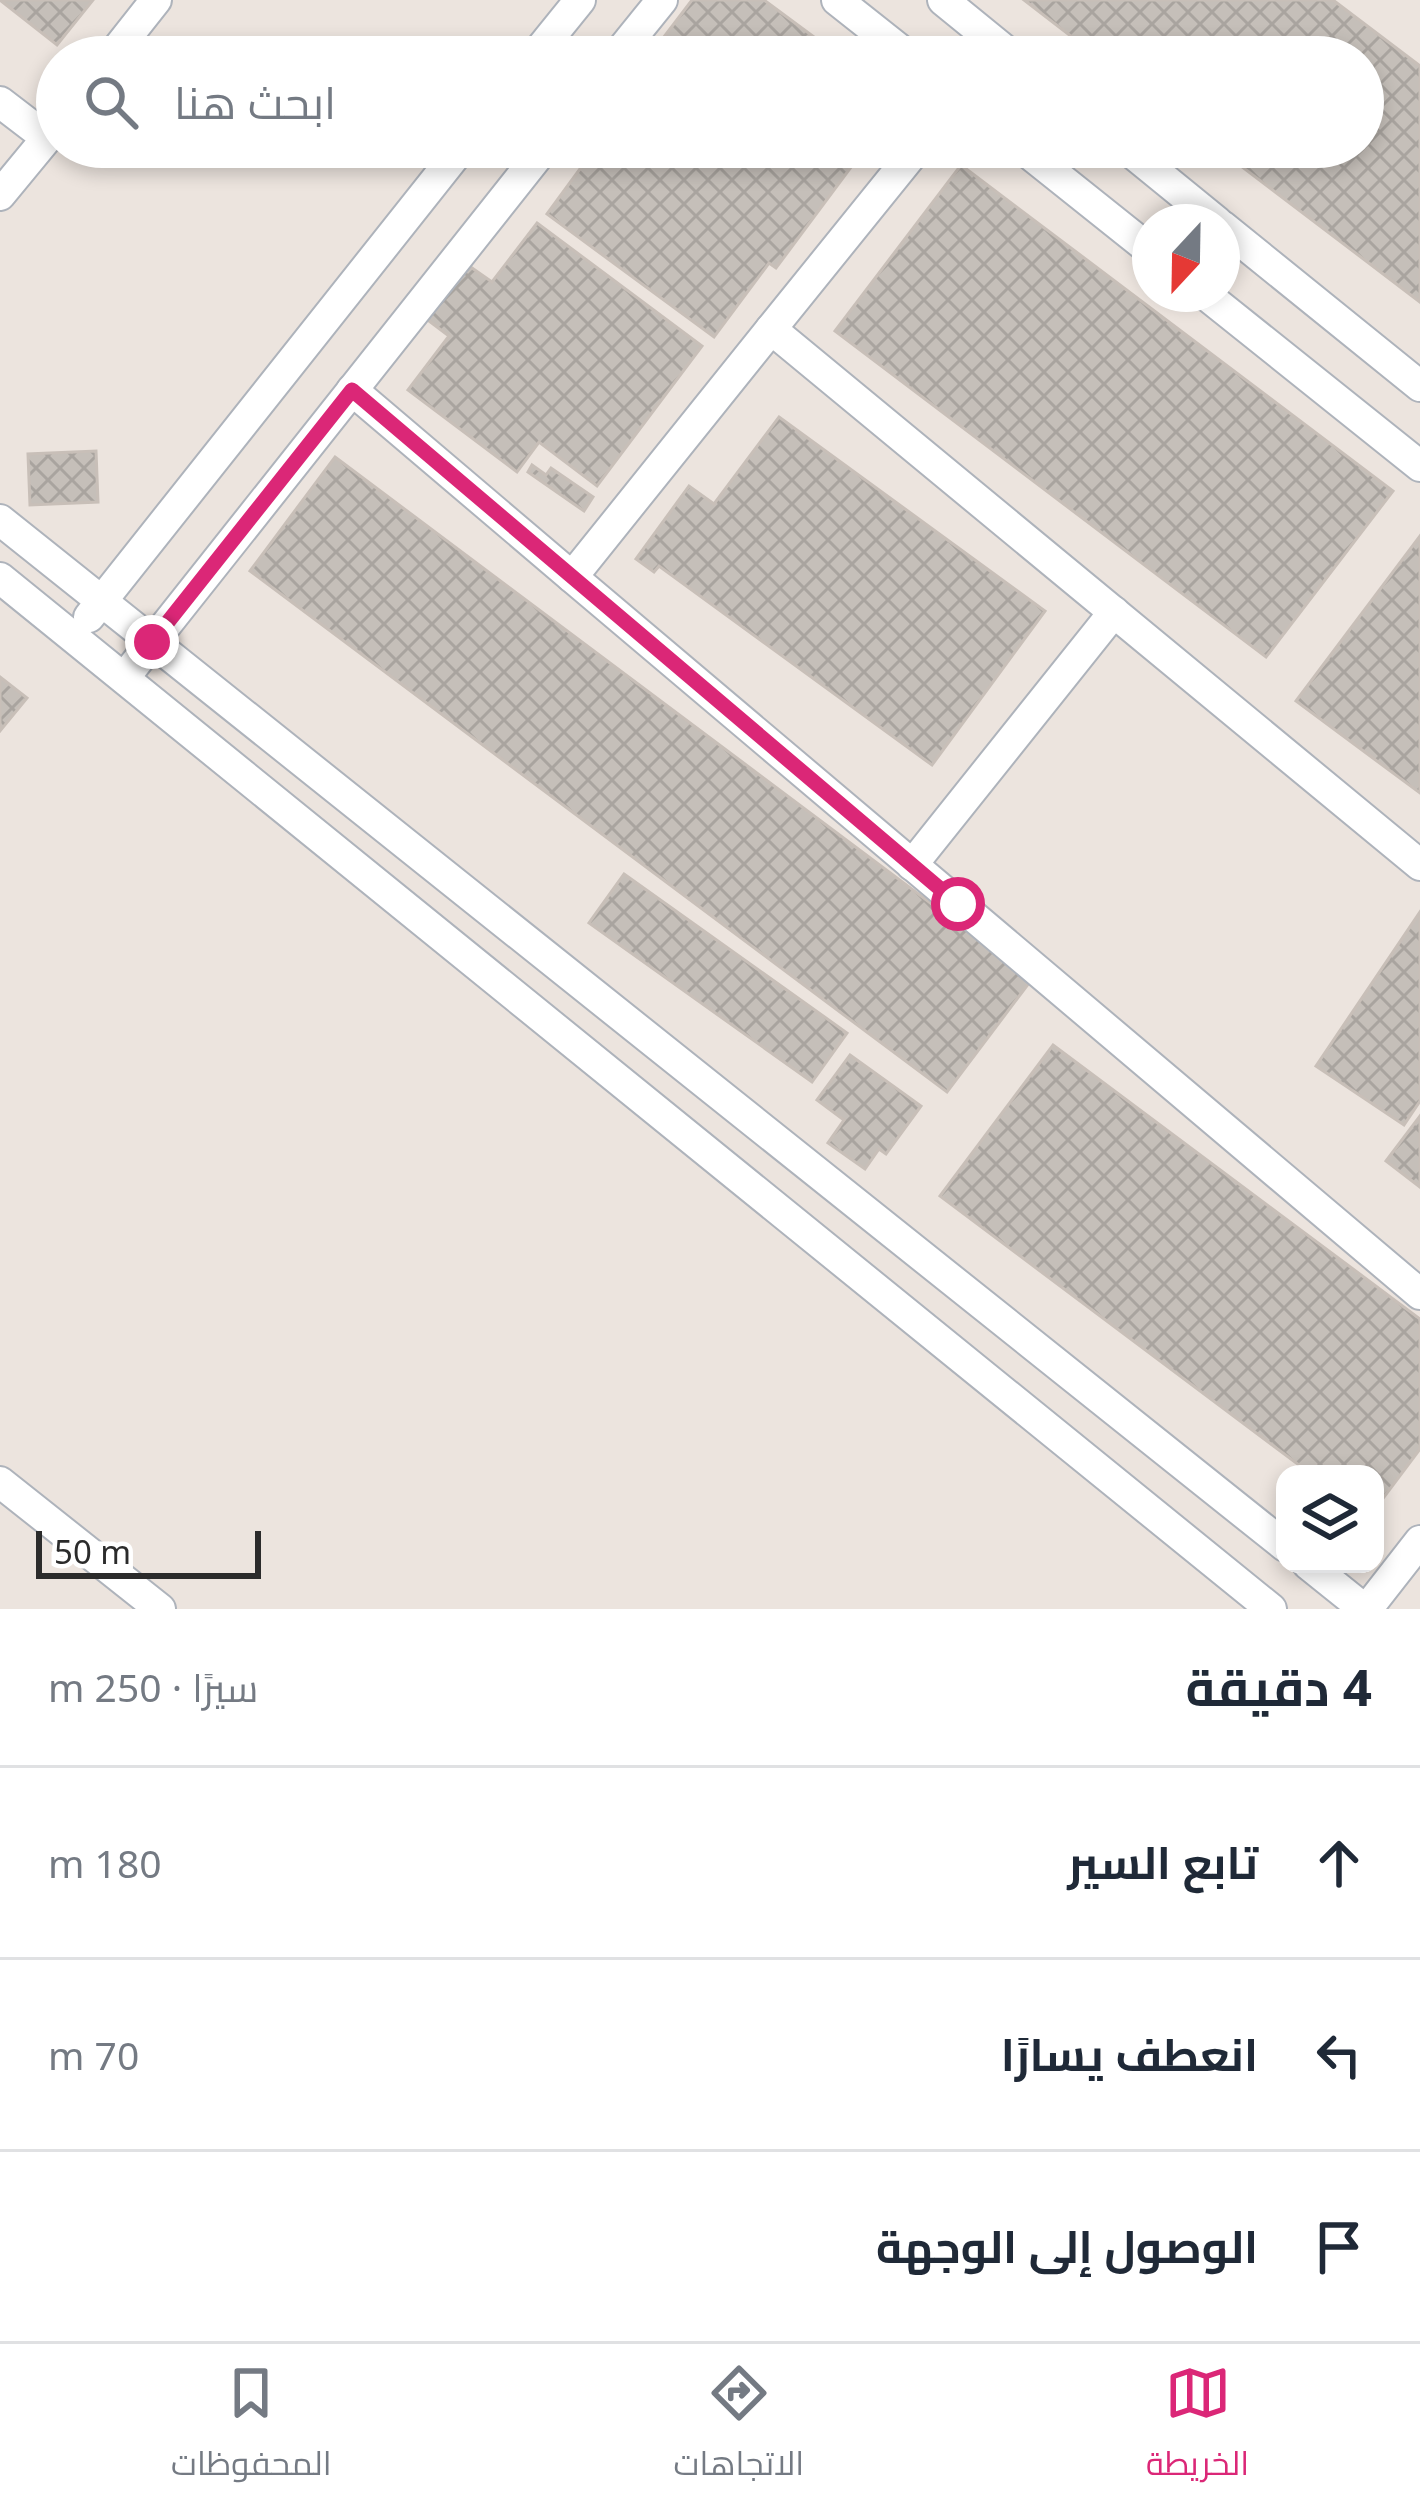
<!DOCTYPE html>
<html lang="ar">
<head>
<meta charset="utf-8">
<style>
  body { margin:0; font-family:"Noto Sans",Cairo,sans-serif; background:#f2f2f3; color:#1f2937; direction:rtl }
  .controls { position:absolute; right:36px; bottom:36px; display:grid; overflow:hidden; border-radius:24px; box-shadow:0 6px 18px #0003 }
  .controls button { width:108px; height:108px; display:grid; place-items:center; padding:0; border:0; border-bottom:3px solid #e0e1e3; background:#fff; color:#1f2937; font:60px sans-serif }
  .compass { position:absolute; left:1132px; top:204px; width:108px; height:108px; border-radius:50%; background:#fff; box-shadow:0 6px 18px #0003; rotate:202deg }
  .scale { position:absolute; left:36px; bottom:30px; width:225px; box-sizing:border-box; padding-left:12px; border:6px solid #2b2b2b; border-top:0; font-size:33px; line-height:42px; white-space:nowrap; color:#2b2b2b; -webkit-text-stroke:9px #fff; paint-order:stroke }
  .stop { position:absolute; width:36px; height:36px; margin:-27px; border:9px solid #db2777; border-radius:50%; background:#fff }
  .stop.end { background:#db2777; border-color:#fff; box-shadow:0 3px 12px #0008 }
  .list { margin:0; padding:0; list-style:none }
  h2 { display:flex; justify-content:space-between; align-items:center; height:156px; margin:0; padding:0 48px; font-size:51px }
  h2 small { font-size:39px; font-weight:400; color:#747a83 }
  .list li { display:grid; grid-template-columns:78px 1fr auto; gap:36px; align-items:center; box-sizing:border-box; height:192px; padding:0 48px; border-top:3px solid #e0e1e3 }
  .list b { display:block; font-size:45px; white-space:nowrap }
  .list em { font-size:39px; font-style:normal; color:#747a83 }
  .icon { flex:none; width:66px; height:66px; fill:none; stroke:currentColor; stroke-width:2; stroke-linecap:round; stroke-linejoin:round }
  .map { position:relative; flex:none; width:1420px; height:1609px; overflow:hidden; direction:ltr }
  .search { position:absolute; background:#fff; box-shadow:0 6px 18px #0003; left:36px; right:36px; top:36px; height:132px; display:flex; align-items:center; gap:30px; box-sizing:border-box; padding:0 42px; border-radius:66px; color:#747a83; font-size:45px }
  .sheet { height:732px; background:#fff }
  nav { display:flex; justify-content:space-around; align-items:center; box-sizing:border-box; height:168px; border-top:3px solid #e0e1e3; background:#fff; font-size:33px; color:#747a83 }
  nav a { display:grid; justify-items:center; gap:6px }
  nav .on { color:#db2777 }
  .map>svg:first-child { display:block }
  .building { fill:url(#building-cross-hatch); stroke:#c8bfb8; stroke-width:3 }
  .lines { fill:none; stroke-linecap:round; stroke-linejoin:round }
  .minor-casing { stroke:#aeb3bb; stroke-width:34 }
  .minor { stroke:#fff; stroke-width:30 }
  .route { stroke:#db2777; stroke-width:15 }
</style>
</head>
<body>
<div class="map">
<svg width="1420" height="1609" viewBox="0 0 1420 1609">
  <defs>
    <pattern id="building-cross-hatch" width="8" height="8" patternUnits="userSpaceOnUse" patternTransform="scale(3)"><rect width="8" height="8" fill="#c5bfb9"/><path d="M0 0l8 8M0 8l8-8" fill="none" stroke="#a9a49f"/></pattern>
  </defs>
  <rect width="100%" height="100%" fill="#ece4de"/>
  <!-- building -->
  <g class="building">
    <polygon points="0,0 93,0 57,45"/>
    <polygon points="692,0 764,0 841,57 655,57 651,54"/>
    <polygon points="1024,0 1333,0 1420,66 1420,302 1216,147 1363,147 1363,57 1098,57"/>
    <polygon points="596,147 866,147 776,268 769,263 714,337 547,214"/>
    <polygon points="961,165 1393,491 1266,657 835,331"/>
    <polygon points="537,223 702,346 597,486 539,442 517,472 408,390 449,336 425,318 465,263 492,282"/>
    <polygon points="779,417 1045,611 932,765 659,566 654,572 636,559 689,486 714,504"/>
    <polygon points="96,451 98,502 30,505 28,454"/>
    <polygon points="335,457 1032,979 947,1092 250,571"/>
    <polygon points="532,465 546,475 551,468 593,497 584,511 528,472"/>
    <polygon points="1420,536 1420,793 1296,701"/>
    <polygon points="0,677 27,698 0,731"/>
    <polygon points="624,874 847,1033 812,1082 589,923"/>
    <polygon points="1420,912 1420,1101 1404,1125 1316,1066"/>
    <polygon points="1053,1045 1420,1319 1420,1449 1375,1509 1375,1474 1311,1474 940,1196"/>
    <polygon points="850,1055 921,1106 886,1154 879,1149 865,1169 828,1143 844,1120 817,1100"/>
    <polygon points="1420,1116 1420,1187 1386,1161"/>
  </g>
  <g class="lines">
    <defs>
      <g id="minor">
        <polyline points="837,0 909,57"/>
        <polyline points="943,0 1013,57"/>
        <polyline points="111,57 156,0"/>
        <polyline points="534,57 580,0"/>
        <polyline points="616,57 662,0"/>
        <polyline points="0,102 47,138 0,195"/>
        <polyline points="918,147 771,329 1420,865"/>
        <polyline points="1021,147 1150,250"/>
        <polyline points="1125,147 1217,222"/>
        <polyline points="1222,226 1420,386"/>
        <polyline points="1205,294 1420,466"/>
        <polyline points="352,390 572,577 771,329"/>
        <polyline points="0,520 1285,1546"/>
        <polyline points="572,577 1420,1294"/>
        <polyline points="0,578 1271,1609"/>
        <polyline points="89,617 462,147"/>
        <polyline points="124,678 545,147"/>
        <polyline points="912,865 1114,612"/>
        <polyline points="0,1482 160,1609"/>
        <polyline points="1308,1564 1364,1609"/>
        <polyline points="1367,1609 1420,1541"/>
      </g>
    </defs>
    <!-- minor casing -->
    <use href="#minor" class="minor-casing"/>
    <!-- minor -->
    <use href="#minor" class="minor"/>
  </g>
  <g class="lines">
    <!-- route -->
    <polyline class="route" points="152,642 352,390 958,904"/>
  </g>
</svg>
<div class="controls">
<button><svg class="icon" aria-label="layers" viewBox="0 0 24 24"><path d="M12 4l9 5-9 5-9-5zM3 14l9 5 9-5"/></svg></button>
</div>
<svg class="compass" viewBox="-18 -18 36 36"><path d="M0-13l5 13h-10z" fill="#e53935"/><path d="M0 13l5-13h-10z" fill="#747a83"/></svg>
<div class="scale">50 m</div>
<div class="stop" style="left:958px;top:904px"></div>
<div class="stop end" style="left:152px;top:642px"></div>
<div class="search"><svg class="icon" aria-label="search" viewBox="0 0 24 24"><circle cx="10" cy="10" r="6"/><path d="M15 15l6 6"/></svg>ابحث هنا</div>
</div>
<section class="sheet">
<h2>4 دقيقة<small>سيرًا · 250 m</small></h2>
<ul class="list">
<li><svg class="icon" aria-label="ahead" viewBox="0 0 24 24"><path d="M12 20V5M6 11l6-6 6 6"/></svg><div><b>تابع السير</b></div><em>180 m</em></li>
<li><svg class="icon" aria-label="left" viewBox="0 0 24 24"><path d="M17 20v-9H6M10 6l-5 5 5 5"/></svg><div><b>انعطف يسارًا</b></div><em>70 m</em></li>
<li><svg class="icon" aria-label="arrive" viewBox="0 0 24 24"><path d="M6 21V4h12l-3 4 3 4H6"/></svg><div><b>الوصول إلى الوجهة</b></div></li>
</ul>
</section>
<nav>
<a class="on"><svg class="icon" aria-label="map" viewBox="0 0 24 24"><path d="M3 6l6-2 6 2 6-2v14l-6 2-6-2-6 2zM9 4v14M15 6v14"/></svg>الخريطة</a>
<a><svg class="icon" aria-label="directions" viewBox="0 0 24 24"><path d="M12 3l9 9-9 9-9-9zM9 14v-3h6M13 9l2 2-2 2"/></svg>الاتجاهات</a>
<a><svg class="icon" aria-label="saved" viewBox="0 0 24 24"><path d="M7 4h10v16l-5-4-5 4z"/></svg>المحفوظات</a>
</nav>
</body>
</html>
